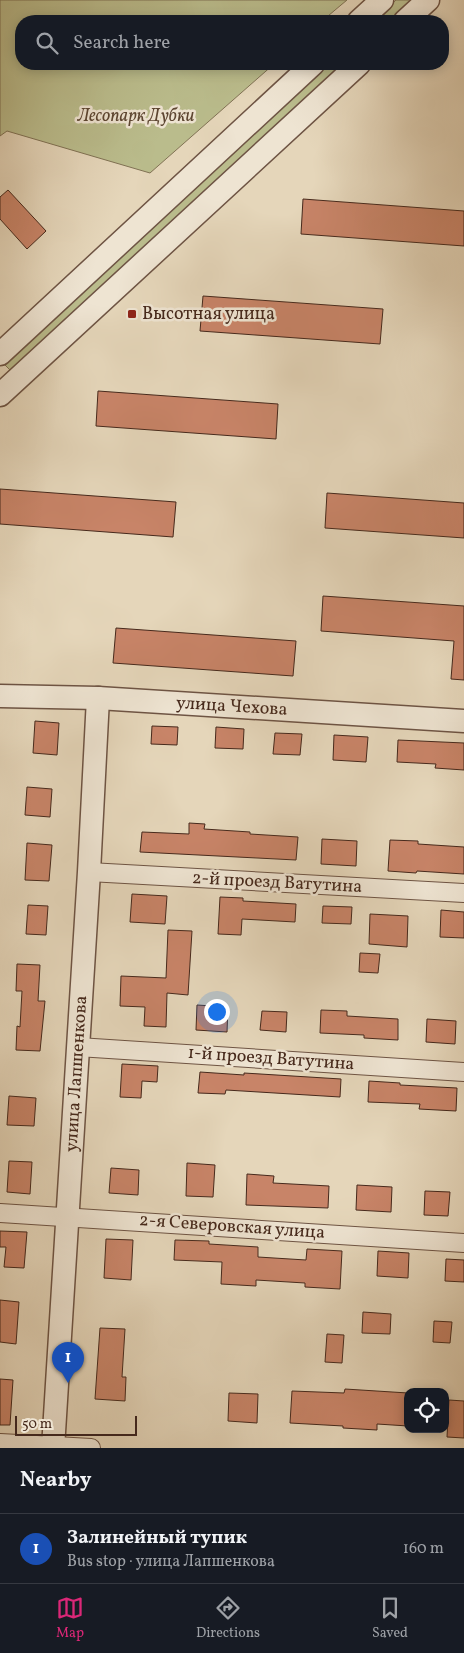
<!DOCTYPE html>
<html lang="en">
<head>
<meta charset="utf-8">
<style>
  body { margin:0; font-family:Vollkorn,serif; background:#20242c; color:#f1f3f6 }
  .controls { position:absolute; right:15px; bottom:15px; display:grid; overflow:hidden; border-radius:10px; box-shadow:0 2px 12px #0003 }
  .controls button { width:45px; height:45px; display:grid; place-items:center; padding:0; border:0; border-bottom:1px solid #363941; background:#171b24; color:#f1f3f6; font:25px sans-serif }
  .scale { position:absolute; left:15px; bottom:12px; width:122px; box-sizing:border-box; padding-left:5px; border:2px solid #46291c; border-top:0; font-size:14px; line-height:18px; white-space:nowrap; color:#46291c; -webkit-text-stroke:4px #eee4d2; paint-order:stroke }
  .you { position:absolute; left:216px; top:1011px; width:18px; height:18px; margin:-12px; border:4px solid #fff; border-radius:50%; background:#1a73e8; box-shadow:0 0 0 8px #1a73e833 }
  .badge { display:grid; place-items:center; width:32px; height:32px; border-radius:50%; background:#db2777; color:#fff; font-size:16px; font-weight:700 }
  .pin { position:absolute; translate:-50% -41px; filter:drop-shadow(0 1px 2px #0008) }
  .pin::after { content:''; position:absolute; top:26px; width:18px; height:15px; background:inherit; clip-path:polygon(0 0,100% 0,50% 100%) }
  .list { margin:0; padding:0; list-style:none }
  h2 { display:flex; justify-content:space-between; align-items:center; height:65px; margin:0; padding:0 20px; font-size:21px }
  h2 small { font-size:16px; font-weight:400; color:#9ea1a6 }
  .list li { display:grid; grid-template-columns:32px 1fr auto; gap:15px; align-items:center; box-sizing:border-box; height:70px; padding:0 20px; border-top:1px solid #363941 }
  .list b { display:block; font-size:19px; white-space:nowrap }
  .list p { margin:0; font-size:16px; white-space:nowrap; color:#9ea1a6 }
  .list em { font-size:16px; font-style:normal; color:#9ea1a6 }
  .icon { flex:none; width:28px; height:28px; fill:none; stroke:currentColor; stroke-width:2; stroke-linecap:round; stroke-linejoin:round }
  .map { position:relative; flex:none; width:464px; height:1448px; overflow:hidden }
  .search { position:absolute; background:#171b24; box-shadow:0 2px 12px #0003; left:15px; right:15px; top:15px; height:55px; display:flex; align-items:center; gap:12px; box-sizing:border-box; padding:0 18px; border-radius:20px; color:#9ea1a6; font-size:19px }
  .sheet { height:135px; background:#171b24 }
  nav { display:flex; justify-content:space-around; align-items:center; box-sizing:border-box; height:70px; border-top:1px solid #363941; background:#171b24; font-size:14px; color:#9ea1a6 }
  nav a { display:grid; justify-items:center; gap:2px }
  nav .on { color:#db2777 }
  .map>svg:first-child { display:block }
  .green { fill:#babc8c; stroke:#807254 }
  .building { fill:#c88468; stroke:#46291c }
  .lines { fill:none; stroke-linecap:round; stroke-linejoin:round }
  .minor-casing { stroke:#6e5444; stroke-width:20 }
  .tertiary-casing { stroke:#6e5444; stroke-width:25 }
  .minor { stroke:#eee4d2; stroke-width:18 }
  .tertiary { stroke:#eee4d2; stroke-width:22 }
  .poi-dot { fill:#8f2418; stroke:#eee4d2; stroke-width:2 }
  .labels { text-anchor:middle; dominant-baseline:central; stroke-width:5; stroke-linejoin:round; paint-order:stroke }
  .park-label { font-size:18px; font-style:italic; fill:#5d4632; stroke:#eee4d2 }
  .poi-label { font-size:18px; fill:#46291c; stroke:#eee4d2; text-anchor:start }
  .street-label { font-size:18px; fill:#46291c; stroke:#eee4d2 }
</style>
</head>
<body>
<div class="map">
<svg width="464" height="1448" viewBox="0 0 464 1448">
  <rect width="100%" height="100%" fill="#e5d6ba"/>
  <filter id="stains"><feTurbulence type="fractalNoise" baseFrequency=".004" numOctaves="4"/><feColorMatrix values="0 0 0 0 .2 0 0 0 0 .09 0 0 0 0 .02 0 0 0 .5 -.17"/></filter>
  <radialGradient id="worn" r=".72"><stop offset=".6" stop-color="#630" stop-opacity="0"/><stop offset="1" stop-color="#630" stop-opacity=".3"/></radialGradient>
  <!-- green -->
  <g class="green">
    <polygon points="0,0 347,0 322,21 21,21 21,64 274,64 150,173 7,131 0,136"/>
    <polygon points="396,0 413,0 390,21 373,21"/>
    <polygon points="327,64 344,64 11,371 3,363"/>
  </g>
  <!-- building -->
  <g class="building">
    <polygon points="8,190 46,231 27,249 0,219 0,197"/>
    <polygon points="303,199 464,211 464,246 301,234"/>
    <polygon points="203,296 383,309 380,344 200,331"/>
    <polygon points="98,391 278,404 276,439 96,426"/>
    <polygon points="0,489 176,502 173,537 0,524"/>
    <polygon points="327,493 464,503 464,538 325,528"/>
    <polygon points="323,596 464,606 464,680 451,679 454,641 321,631"/>
    <polygon points="116,628 296,641 293,676 113,663"/>
    <polygon points="35,721 59,723 57,755 33,753"/>
    <polygon points="152,726 178,727 177,745 151,744"/>
    <polygon points="216,727 244,729 243,749 215,748"/>
    <polygon points="275,733 302,734 300,755 273,754"/>
    <polygon points="334,735 368,737 366,762 333,760"/>
    <polygon points="398,740 464,743 464,770 435,768 436,764 397,762"/>
    <polygon points="27,787 52,789 50,817 25,815"/>
    <polygon points="189,823 205,824 204,829 250,832 250,834 298,837 296,860 140,852 142,832 189,834"/>
    <polygon points="322,839 357,841 356,866 321,864"/>
    <polygon points="390,840 418,841 418,844 464,847 464,874 417,871 416,873 388,871"/>
    <polygon points="27,843 52,845 49,881 25,880"/>
    <polygon points="132,894 167,896 165,924 130,922"/>
    <polygon points="220,897 243,898 243,901 296,904 295,922 242,919 241,935 218,934"/>
    <polygon points="28,905 48,906 46,935 26,934"/>
    <polygon points="323,906 352,907 351,924 322,923"/>
    <polygon points="441,910 464,912 464,938 440,937"/>
    <polygon points="370,914 408,916 407,947 369,944"/>
    <polygon points="168,930 192,931 188,995 167,993 166,1027 144,1026 145,1007 120,1006 121,976 166,978"/>
    <polygon points="360,953 380,954 378,973 359,972"/>
    <polygon points="17,964 40,965 38,1001 45,1001 40,1051 16,1050 17,1026 20,1027 22,991 16,991"/>
    <polygon points="197,1005 228,1007 227,1032 196,1030"/>
    <polygon points="321,1010 347,1011 347,1016 398,1019 398,1040 364,1038 364,1035 320,1033"/>
    <polygon points="262,1011 287,1012 286,1032 260,1030"/>
    <polygon points="427,1019 456,1021 455,1044 426,1042"/>
    <polygon points="122,1064 158,1066 157,1082 142,1081 141,1098 120,1097"/>
    <polygon points="200,1072 244,1075 244,1073 341,1079 340,1097 226,1090 225,1094 198,1093"/>
    <polygon points="369,1081 400,1083 400,1085 457,1088 456,1111 419,1109 420,1104 368,1102"/>
    <polygon points="9,1096 36,1098 34,1126 7,1125"/>
    <polygon points="9,1161 32,1162 30,1194 7,1192"/>
    <polygon points="187,1163 215,1165 213,1197 186,1196"/>
    <polygon points="111,1168 139,1170 138,1195 109,1193"/>
    <polygon points="247,1174 274,1176 273,1183 329,1186 328,1208 246,1205"/>
    <polygon points="357,1185 392,1187 391,1212 356,1210"/>
    <polygon points="425,1191 450,1192 448,1216 424,1215"/>
    <polygon points="0,1231 27,1232 24,1268 4,1267 6,1247 0,1247"/>
    <polygon points="106,1239 133,1240 131,1280 104,1278"/>
    <polygon points="175,1240 209,1241 209,1244 258,1247 258,1257 306,1260 307,1249 342,1251 340,1289 305,1287 305,1283 256,1280 256,1286 221,1284 222,1262 174,1260"/>
    <polygon points="378,1251 409,1253 408,1278 377,1276"/>
    <polygon points="446,1259 464,1260 464,1282 445,1281"/>
    <polygon points="0,1300 19,1302 16,1344 0,1342"/>
    <polygon points="363,1312 391,1314 390,1334 362,1333"/>
    <polygon points="434,1321 452,1322 450,1343 433,1342"/>
    <polygon points="100,1328 125,1329 122,1377 126,1377 125,1401 95,1399"/>
    <polygon points="327,1334 344,1335 342,1363 325,1362"/>
    <polygon points="0,1379 13,1380 10,1425 0,1425"/>
    <polygon points="345,1389 408,1393 408,1426 377,1424 377,1430 343,1428 343,1426 290,1423 292,1391 344,1393"/>
    <polygon points="229,1393 258,1394 257,1423 228,1421"/>
    <polygon points="449,1400 464,1401 464,1438 447,1437"/>
  </g>
  <g class="lines">
    <defs>
      <g id="minor">
        <polyline points="89,872 464,893"/>
        <polyline points="78,1047 464,1072"/>
        <polyline points="0,1213 464,1243"/>
        <polyline points="0,1443 91,1448"/>
      </g>
      <g id="tertiary">
        <polyline points="359,21 382,0"/>
        <polyline points="405,21 428,0"/>
        <polyline points="0,354 313,64"/>
        <polyline points="0,395 359,64"/>
        <path id="s1" d="M 0,696 L 98,698 L 464,721"/>
        <path id="s2" d="M 53,1448 L 89,872 L 98,698"/>
      </g>
    </defs>
    <!-- minor casing -->
    <use href="#minor" class="minor-casing"/>
    <!-- tertiary casing -->
    <use href="#tertiary" class="tertiary-casing"/>
    <!-- minor -->
    <use href="#minor" class="minor"/>
    <!-- tertiary -->
    <use href="#tertiary" class="tertiary"/>
  </g>
  <!-- markers -->
  <rect class="poi-dot" x="127" y="309" width="10" height="10" rx="2.5"/>
  <g class="labels">
    <!-- park labels -->
    <g class="park-label">
      <text x="136" y="116">Лесопарк Дубки</text>
    </g>
    <!-- poi labels -->
    <g class="poi-label">
      <text x="142" y="314">Высотная улица</text>
    </g>
    <!-- street labels -->
    <g class="street-label">
      <text stroke="none"><textPath href="#s1" startOffset="232">улица Чехова</textPath></text>
      <text transform="translate(277 883) rotate(3)">2-й проезд Ватутина</text>
      <text transform="translate(271 1059) rotate(4)">1-й проезд Ватутина</text>
      <text stroke="none"><textPath href="#s2" startOffset="375">улица Лапшенкова</textPath></text>
      <text transform="translate(232 1227) rotate(4)">2-я Северовская улица</text>
    </g>
  </g>
  <rect width="100%" height="100%" filter="url(#stains)"/>
  <rect width="100%" height="100%" fill="url(#worn)"/>
</svg>
<div class="controls">
<button><svg class="icon" aria-label="locate" viewBox="0 0 24 24"><circle cx="12" cy="12" r="6"/><path d="M12 2v4M12 18v4M2 12h4M18 12h4"/></svg></button>
</div>
<div class="scale">50 m</div>
<div class="you"></div>
<div class="pin badge" style="left:68px;top:1383px;background:#1a4fb4">1</div>
<div class="search"><svg class="icon" aria-label="search" viewBox="0 0 24 24"><circle cx="10" cy="10" r="6"/><path d="M15 15l6 6"/></svg>Search here</div>
</div>
<section class="sheet">
<h2>Nearby<small></small></h2>
<ul class="list">
<li><span class="badge" style="background:#1a4fb4">1</span><div><b>Залинейный тупик</b><p>Bus stop · улица Лапшенкова</p></div><em>160 m</em></li>
</ul>
</section>
<nav>
<a class="on"><svg class="icon" aria-label="map" viewBox="0 0 24 24"><path d="M3 6l6-2 6 2 6-2v14l-6 2-6-2-6 2zM9 4v14M15 6v14"/></svg>Map</a>
<a><svg class="icon" aria-label="directions" viewBox="0 0 24 24"><path d="M12 3l9 9-9 9-9-9zM9 14v-3h6M13 9l2 2-2 2"/></svg>Directions</a>
<a><svg class="icon" aria-label="saved" viewBox="0 0 24 24"><path d="M7 4h10v16l-5-4-5 4z"/></svg>Saved</a>
</nav>
</body>
</html>
